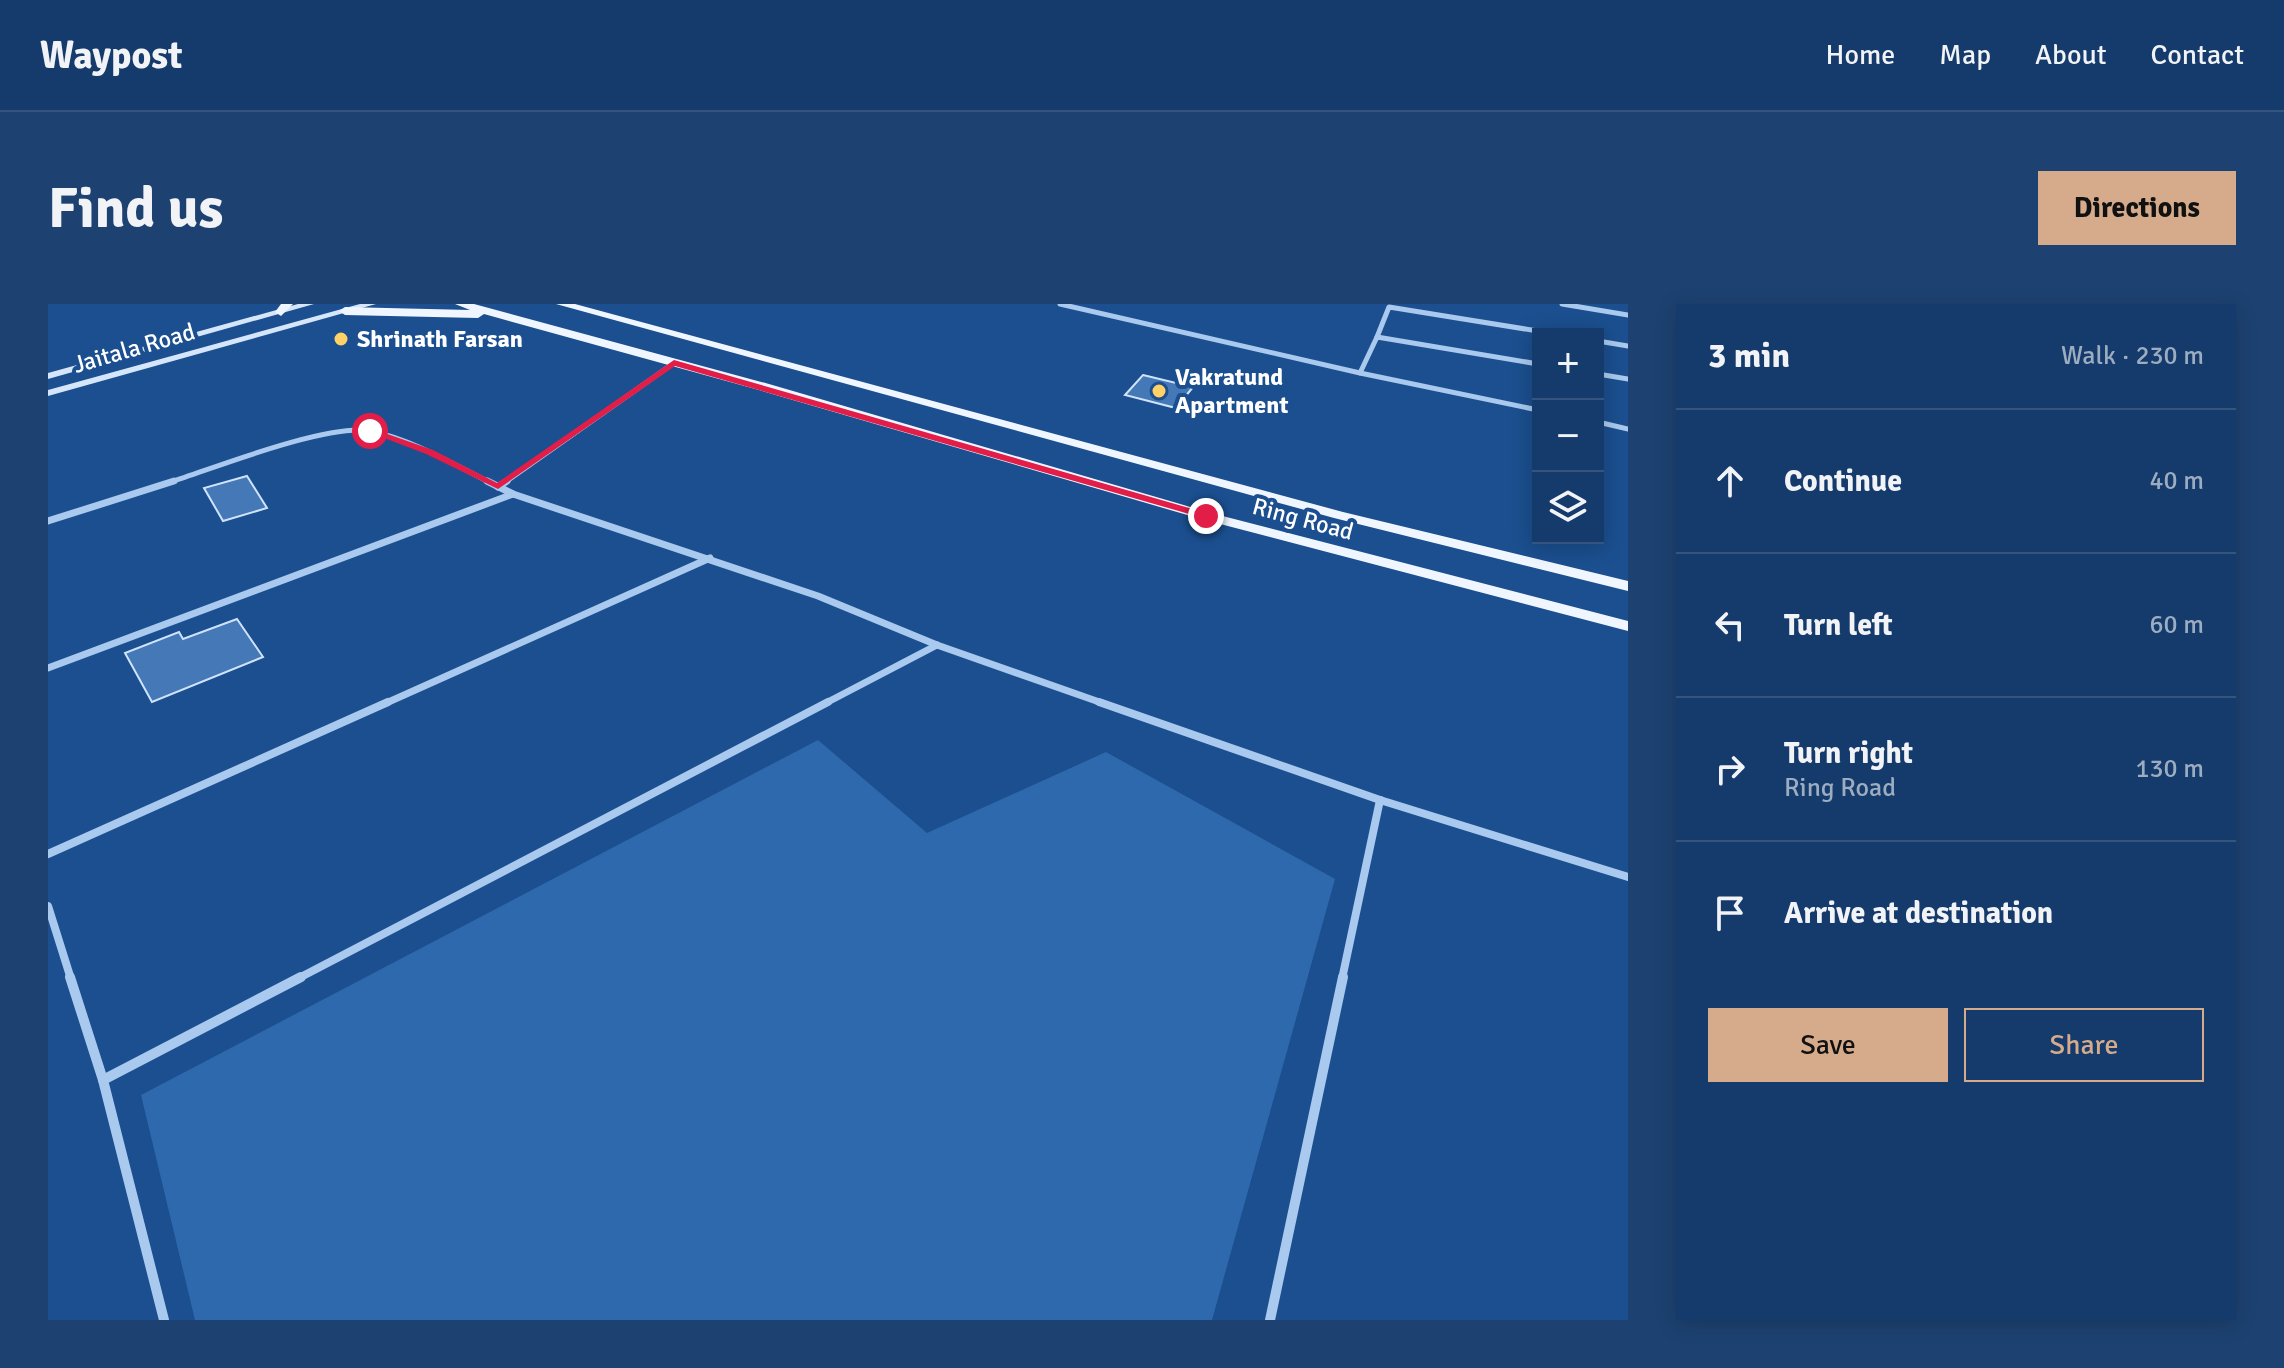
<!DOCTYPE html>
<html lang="en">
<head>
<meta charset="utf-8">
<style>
  body { margin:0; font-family:Signika,sans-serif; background:#1d4271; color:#f1f3f6 }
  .controls { position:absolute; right:24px; top:24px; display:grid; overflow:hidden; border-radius:0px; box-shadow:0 4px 20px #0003 }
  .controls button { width:72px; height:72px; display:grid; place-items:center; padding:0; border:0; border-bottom:2px solid #33557e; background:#143b6b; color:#f1f3f6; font:40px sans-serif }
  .stop { position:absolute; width:24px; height:24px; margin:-18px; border:6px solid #e11d48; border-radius:50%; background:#fff }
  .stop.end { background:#e11d48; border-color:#fff; box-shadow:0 2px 8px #0008 }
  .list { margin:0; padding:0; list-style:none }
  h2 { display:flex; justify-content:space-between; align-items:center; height:104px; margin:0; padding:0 32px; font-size:34px }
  h2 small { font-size:26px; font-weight:400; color:#9dadc1 }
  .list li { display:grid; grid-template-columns:52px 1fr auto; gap:24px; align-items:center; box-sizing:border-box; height:144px; padding:0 32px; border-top:2px solid #33557e }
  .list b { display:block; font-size:30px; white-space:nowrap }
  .list p { margin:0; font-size:26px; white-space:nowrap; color:#9dadc1 }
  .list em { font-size:26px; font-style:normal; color:#9dadc1 }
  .actions { display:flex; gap:16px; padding:24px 32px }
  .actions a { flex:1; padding:18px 0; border:2px solid #d6ab8b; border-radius:0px; text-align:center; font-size:28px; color:#d6ab8b }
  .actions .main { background:#d6ab8b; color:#111 }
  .icon { flex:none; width:44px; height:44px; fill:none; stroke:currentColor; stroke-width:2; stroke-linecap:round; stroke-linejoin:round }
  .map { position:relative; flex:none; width:1580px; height:1016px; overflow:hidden; border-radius:0px }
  header { display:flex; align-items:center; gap:48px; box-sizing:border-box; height:112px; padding:0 40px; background:#143b6b; border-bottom:2px solid #33557e }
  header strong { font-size:38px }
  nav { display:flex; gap:44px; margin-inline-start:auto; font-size:28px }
  .intro { display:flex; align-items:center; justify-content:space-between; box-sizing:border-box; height:192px; padding:0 48px }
  h1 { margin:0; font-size:56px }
  .button { padding:20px 36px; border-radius:0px; background:#d6ab8b; color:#111; font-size:28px; font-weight:700 }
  main { display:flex; gap:48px; padding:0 48px }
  aside { flex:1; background:#143b6b; border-radius:0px; box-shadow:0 4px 20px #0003 }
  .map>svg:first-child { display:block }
  .green { fill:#2e69ad }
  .building { fill:#4478b7; stroke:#cfe3fa; stroke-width:2 }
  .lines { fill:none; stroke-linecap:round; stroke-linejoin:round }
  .street-far3 { stroke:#a9c9ee; stroke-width:5 }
  .street-far2 { stroke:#a9c9ee; stroke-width:7 }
  .street-far1 { stroke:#a9c9ee; stroke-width:8 }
  .street { stroke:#a9c9ee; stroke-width:10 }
  .secondary { fill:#d6e6fa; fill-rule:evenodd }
  .primary { fill:#f0f6ff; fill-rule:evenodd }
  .route { fill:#e11d48 }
  .poi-dot { fill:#ffd166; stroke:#1b4f8f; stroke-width:3 }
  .labels { text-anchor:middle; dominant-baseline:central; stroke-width:8; stroke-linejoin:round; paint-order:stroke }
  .far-poi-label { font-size:24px; font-weight:bold; fill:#fff; stroke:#1b4f8f; text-anchor:start }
  .far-street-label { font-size:24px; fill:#fff; stroke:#1b4f8f }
</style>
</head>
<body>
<header>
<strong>Waypost</strong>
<nav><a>Home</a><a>Map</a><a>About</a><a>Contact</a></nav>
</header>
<div class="intro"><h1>Find us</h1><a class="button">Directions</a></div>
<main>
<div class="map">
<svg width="1580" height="1016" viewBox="0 0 1580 1016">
  <rect width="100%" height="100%" fill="#1b4f8f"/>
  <!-- green -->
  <polygon class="green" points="770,436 879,529 1058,448 1287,575 1164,1016 147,1016 93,791"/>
  <!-- building -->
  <g class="building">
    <polygon points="1095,71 1145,83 1128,104 1077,91"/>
    <polygon points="199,172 219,204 175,217 156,184"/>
    <polygon points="189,315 215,353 104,398 77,349 131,328 135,335"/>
  </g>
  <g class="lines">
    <!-- street-far3 -->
    <g class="street-far3">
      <polyline points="1012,0 1312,69 1490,106"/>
      <polyline points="1514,0 1580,11"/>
      <polyline points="1329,33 1341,3 1508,30"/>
      <polyline points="1550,37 1580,42"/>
      <polyline points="1312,69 1329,33 1490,60"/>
      <polyline points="1550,70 1580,75"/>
      <polyline points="1550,118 1580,125"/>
      <path d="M 120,179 C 166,164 280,119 323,127 C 365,136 405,160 443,179"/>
      <polyline points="456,179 626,59"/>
    </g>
    <!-- street-far2 -->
    <g class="street-far2">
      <polyline points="439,177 465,190 770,292 889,341 1057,400"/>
      <polyline points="450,183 459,177"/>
      <polyline points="0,217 126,177"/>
      <polyline points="0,364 465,190"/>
      <polyline points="336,400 662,254"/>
      <polyline points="776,400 889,341"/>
    </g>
    <!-- street-far1 -->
    <g class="street-far1">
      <polyline points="1051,398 1332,496 1580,573"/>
      <polyline points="0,550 340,398"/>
      <polyline points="0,602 23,675"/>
      <polyline points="249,675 780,398"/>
      <polyline points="1294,675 1332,496"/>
    </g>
    <!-- street -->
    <g class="street">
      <polyline points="22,673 55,776 116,1016"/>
      <polyline points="55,776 253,673"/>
      <polyline points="1222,1016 1295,673"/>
    </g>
    <!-- secondary -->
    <g class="secondary">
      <polygon points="250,0 266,0 0,75 0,69"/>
      <polygon points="312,0 328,0 0,92 0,86"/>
    </g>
    <!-- primary -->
    <g class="primary">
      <polygon points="233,0 245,0 233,12 227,8"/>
      <polygon points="407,0 426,0 721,80 1163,209 1580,317 1580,327 1153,215 711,86 436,10 430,14 297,11 291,7 297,3 422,6"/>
      <polygon points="508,0 527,0 1295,208 1580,277 1580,287 1286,214"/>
    </g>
  </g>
  <!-- route -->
  <polygon class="route" points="626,56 1162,210 1163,212 1155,214 627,62 450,185 378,150 318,127 325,125 385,146 449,179"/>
  <!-- markers -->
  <g class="poi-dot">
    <circle cx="293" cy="35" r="8"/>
    <circle cx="1111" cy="87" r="8"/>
  </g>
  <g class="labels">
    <!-- far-poi labels -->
    <g class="far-poi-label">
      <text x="309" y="35">Shrinath Farsan</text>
      <text x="1127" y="73">Vakratund<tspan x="1127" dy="28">Apartment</tspan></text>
    </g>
    <!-- far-street labels -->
    <g class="far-street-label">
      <text transform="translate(86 44) rotate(-16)">Jaitala Road</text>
      <text transform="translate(1255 215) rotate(15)">Ring Road</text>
    </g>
  </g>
</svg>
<div class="controls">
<button>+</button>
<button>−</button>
<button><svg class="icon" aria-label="layers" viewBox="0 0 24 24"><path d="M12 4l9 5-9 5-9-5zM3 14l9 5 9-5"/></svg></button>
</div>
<div class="stop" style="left:322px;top:127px"></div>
<div class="stop end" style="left:1158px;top:212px"></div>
</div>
<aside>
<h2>3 min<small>Walk · 230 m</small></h2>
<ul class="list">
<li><svg class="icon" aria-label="ahead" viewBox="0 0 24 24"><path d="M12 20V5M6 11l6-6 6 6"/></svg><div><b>Continue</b></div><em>40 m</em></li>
<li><svg class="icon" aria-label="left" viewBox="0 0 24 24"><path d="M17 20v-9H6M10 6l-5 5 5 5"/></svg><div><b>Turn left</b></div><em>60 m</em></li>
<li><svg class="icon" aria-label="right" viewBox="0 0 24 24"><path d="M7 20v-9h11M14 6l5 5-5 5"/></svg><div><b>Turn right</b><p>Ring Road</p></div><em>130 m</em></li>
<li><svg class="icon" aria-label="arrive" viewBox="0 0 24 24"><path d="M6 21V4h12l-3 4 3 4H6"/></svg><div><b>Arrive at destination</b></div></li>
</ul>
<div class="actions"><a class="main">Save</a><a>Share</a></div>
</aside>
</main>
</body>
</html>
